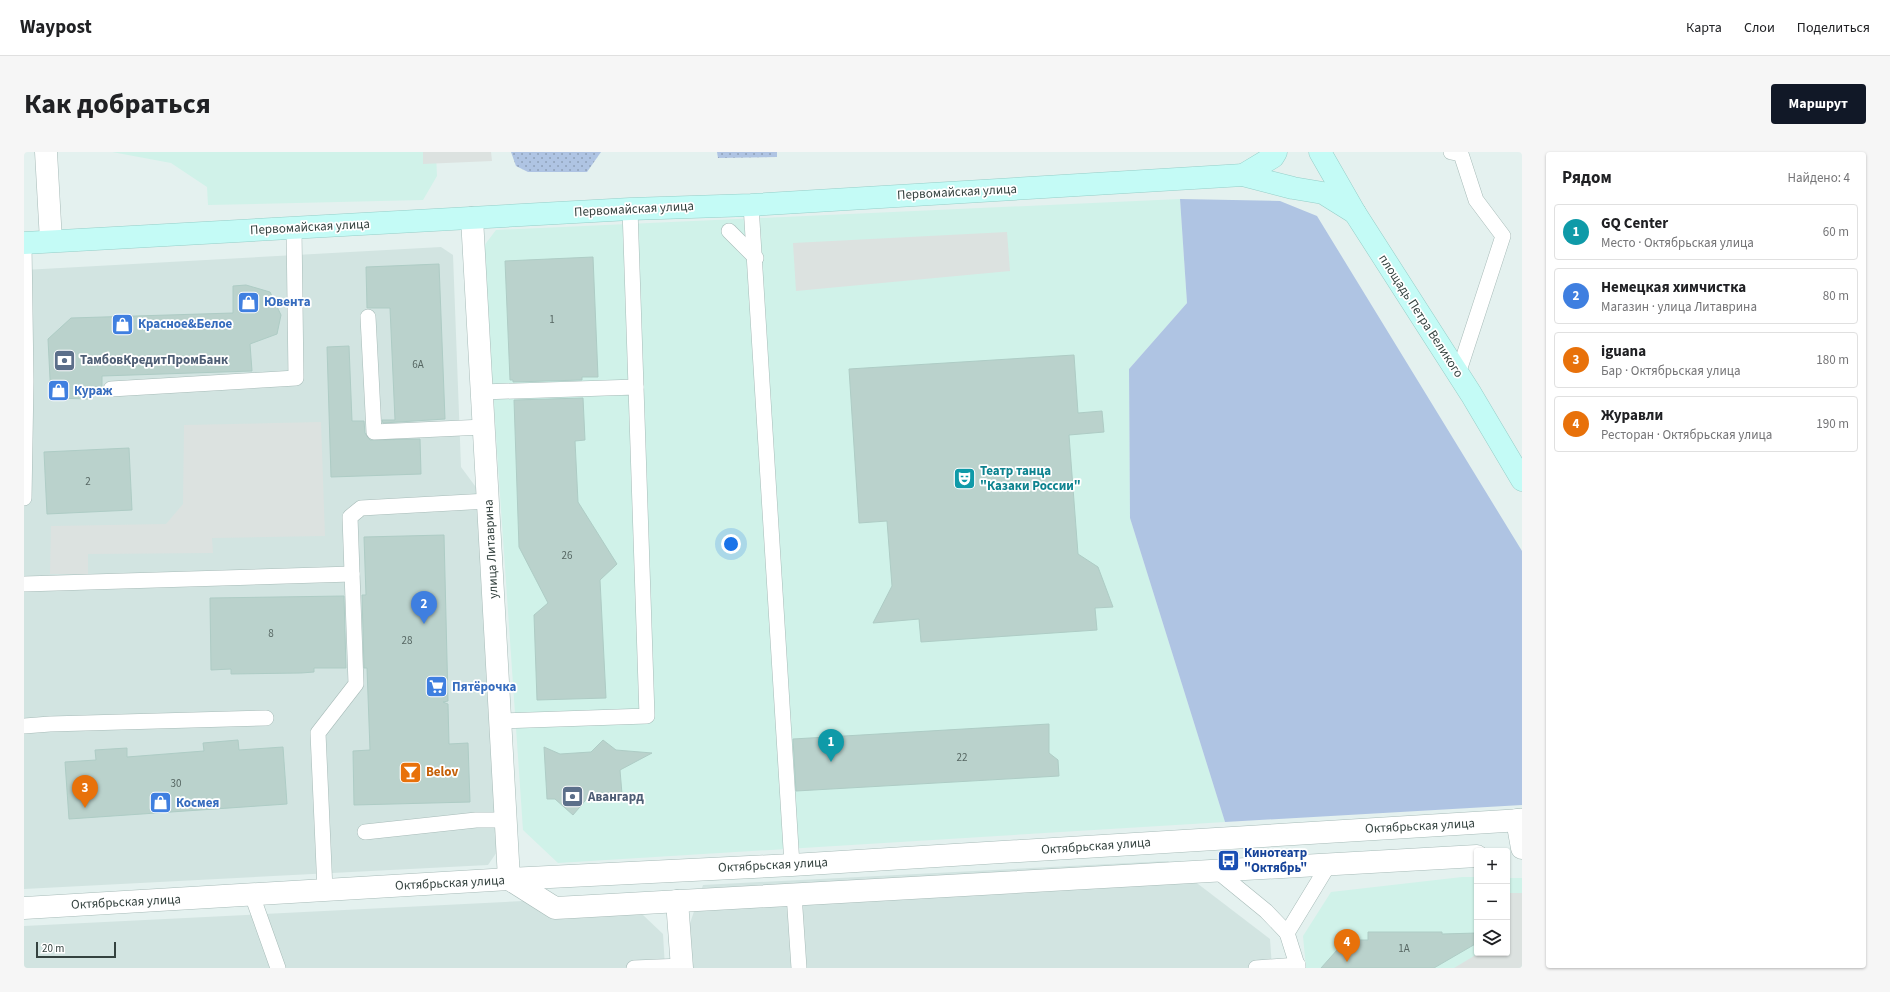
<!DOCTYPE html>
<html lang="ru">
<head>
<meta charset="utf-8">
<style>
  body { margin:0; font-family:"Source Sans 3",sans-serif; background:#f6f6f6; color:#202124 }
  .controls { position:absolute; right:12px; bottom:12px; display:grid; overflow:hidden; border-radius:4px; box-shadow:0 1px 3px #0004 }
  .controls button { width:36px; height:36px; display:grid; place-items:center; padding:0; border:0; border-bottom:1px solid #e0e0e0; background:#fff; color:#202124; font:20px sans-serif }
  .scale { position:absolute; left:12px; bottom:10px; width:80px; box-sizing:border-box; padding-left:4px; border:2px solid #34423f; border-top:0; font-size:11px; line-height:14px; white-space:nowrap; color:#34423f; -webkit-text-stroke:3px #fff; paint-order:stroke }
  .you { position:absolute; left:707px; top:392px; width:14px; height:14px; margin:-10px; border:3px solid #fff; border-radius:50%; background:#1a73e8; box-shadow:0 0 0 6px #1a73e833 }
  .badge { display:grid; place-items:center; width:26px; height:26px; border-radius:50%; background:#111827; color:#fff; font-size:13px; font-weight:700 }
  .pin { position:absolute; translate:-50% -33px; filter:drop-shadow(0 1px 2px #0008) }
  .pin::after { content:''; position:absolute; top:21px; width:14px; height:12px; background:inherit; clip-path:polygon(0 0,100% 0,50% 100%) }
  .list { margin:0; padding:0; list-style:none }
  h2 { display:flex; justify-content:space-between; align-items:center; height:52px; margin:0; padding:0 16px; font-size:17px }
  h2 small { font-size:13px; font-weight:400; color:#757577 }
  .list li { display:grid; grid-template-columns:26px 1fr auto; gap:12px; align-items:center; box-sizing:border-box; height:56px; margin:0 8px 8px; padding:0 8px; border:1px solid #e0e0e0; border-radius:4px }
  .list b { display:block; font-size:15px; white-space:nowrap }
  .list p { margin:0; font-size:13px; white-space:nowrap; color:#757577 }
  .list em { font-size:13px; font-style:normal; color:#757577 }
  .icon { flex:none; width:22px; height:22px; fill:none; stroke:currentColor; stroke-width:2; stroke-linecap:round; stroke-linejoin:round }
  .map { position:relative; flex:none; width:1498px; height:816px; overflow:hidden; border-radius:4px }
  header { display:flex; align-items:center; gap:24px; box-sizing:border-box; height:56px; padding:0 20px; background:#fff; border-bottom:1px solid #e0e0e0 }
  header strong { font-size:19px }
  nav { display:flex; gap:22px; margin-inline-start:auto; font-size:14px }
  .intro { display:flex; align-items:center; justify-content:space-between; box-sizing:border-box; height:96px; padding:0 24px }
  h1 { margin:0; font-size:28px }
  .button { padding:10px 18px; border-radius:4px; background:#111827; color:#fff; font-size:14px; font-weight:700 }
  main { display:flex; gap:24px; padding:0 24px }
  aside { flex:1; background:#fff; border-radius:4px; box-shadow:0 1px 3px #0004 }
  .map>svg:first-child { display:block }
  .residential { fill:#d2e4e1 }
  .commercial { fill:#d0f2e9 }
  .grass { fill:url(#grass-dots) }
  .park { fill:#afc4e3 }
  .parking { fill:#dce2e0 }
  .building { fill:#bad2cc; stroke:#aeccc5 }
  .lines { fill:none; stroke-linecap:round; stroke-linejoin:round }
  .service-casing { stroke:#a7bbb8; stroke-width:16 }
  .minor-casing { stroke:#a7bbb8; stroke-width:23 }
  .tertiary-casing { stroke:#a7bbb8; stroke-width:23 }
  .secondary-casing { stroke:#96cec8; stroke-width:23 }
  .service { stroke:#fff; stroke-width:15 }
  .minor { stroke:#fff; stroke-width:22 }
  .tertiary { stroke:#fff; stroke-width:22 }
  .secondary { stroke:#c4fbf6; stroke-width:22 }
  .labels { text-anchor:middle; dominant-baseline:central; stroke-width:3.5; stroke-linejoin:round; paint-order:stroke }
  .number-label { font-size:11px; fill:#566662 }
  .street-label { font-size:13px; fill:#34423f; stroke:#fff }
  .shop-label { font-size:13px; font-weight:bold; fill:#366cbe; stroke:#fff; text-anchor:start }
  .service-label { font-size:13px; font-weight:bold; fill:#4e5e75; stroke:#fff; text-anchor:start }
  .culture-label { font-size:13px; font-weight:bold; fill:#0d838f; stroke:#fff; text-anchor:start }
  .food-label { font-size:13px; font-weight:bold; fill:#c56008; stroke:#fff; text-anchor:start }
  .transit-label { font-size:13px; font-weight:bold; fill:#164399; stroke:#fff; text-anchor:start }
</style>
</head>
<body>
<header>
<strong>Waypost</strong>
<nav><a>Карта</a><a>Слои</a><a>Поделиться</a></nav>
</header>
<div class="intro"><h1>Как добраться</h1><a class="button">Маршрут</a></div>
<main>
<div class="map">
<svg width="1498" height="816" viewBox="0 0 1498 816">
  <defs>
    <pattern id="grass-dots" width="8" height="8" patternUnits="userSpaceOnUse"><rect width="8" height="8" fill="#afc4e3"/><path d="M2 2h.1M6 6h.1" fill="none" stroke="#8fa1b9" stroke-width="1.8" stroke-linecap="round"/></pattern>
  </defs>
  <rect width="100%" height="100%" fill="#e4f1ef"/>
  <!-- residential -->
  <g class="residential">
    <polygon points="417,95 429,103 437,315 454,338 475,697 464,713 0,737 0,118"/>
    <polygon points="1144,709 1246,787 1248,816 666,816 663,780 679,733"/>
    <polygon points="599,744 639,782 641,816 0,816 0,774"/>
  </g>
  <!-- commercial -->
  <g class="commercial">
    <polygon points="88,0 412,0 413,24 399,48 184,53 183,35 147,11"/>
    <polygon points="1156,47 1163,151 1105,217 1106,366 1201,670 534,711 499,678 459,95 472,78"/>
    <polygon points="1438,725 1453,725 1453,801 1483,801 1483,726 1498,726 1498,816 1282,816 1279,784 1307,740"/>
  </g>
  <!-- grass -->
  <g class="grass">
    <polygon points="487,0 577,0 563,20 504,20 492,14"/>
    <polygon points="693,0 753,0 753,5 694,6"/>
  </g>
  <!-- park -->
  <polygon class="park" points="1156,47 1256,49 1293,64 1498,399 1498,653 1201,670 1106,366 1105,217 1163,151"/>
  <!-- parking -->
  <g class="parking">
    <polygon points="399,0 467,0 468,9 399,12"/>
    <polygon points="983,80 986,119 772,139 769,91"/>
    <polygon points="297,270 301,384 188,386 189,401 64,402 64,422 26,422 27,374 142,372 159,352 160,273"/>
    <polygon points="1483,741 1498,741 1498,816 1430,816 1455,801 1483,801"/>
  </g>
  <!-- building -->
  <g class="building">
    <polygon points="569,105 574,225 558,225 558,228 489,230 489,228 486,228 481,109"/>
    <polygon points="415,112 421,267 359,271 358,268 371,268 366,156 343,156 342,115"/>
    <polygon points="222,133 246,140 257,163 253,182 226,192 228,219 78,224 78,235 65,237 65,247 27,246 24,187 47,166 209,161 209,134"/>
    <polygon points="325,194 328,269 340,269 341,281 346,288 396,287 397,322 307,325 303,195"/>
    <polygon points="1050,203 1054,261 1078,259 1080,280 1045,283 1054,402 1074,415 1089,455 1071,456 1073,478 897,490 895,467 849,471 868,434 863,369 835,371 825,217"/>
    <polygon points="559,246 561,288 551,289 554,350 593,412 576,428 582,546 513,548 510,463 524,451 495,395 490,248"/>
    <polygon points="105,296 108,358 23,362 20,300"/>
    <polygon points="420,383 424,549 419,550 424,552 425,592 444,591 446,650 330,653 329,599 346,598 343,516 340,516 338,443 342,443 340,385"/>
    <polygon points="320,444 322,516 290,516 290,520 277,521 207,522 207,517 187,518 186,446"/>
    <polygon points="1025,572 1025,601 1034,608 1035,624 772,639 769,587"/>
    <polygon points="214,588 215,598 259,595 263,652 45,667 41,610 72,608 71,598 103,596 103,605 180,599 179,591"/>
    <polygon points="579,588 592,598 628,601 596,618 598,642 566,643 549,663 531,647 523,647 520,595 536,602 567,600"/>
    <polygon points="1344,780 1418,780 1418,782 1453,781 1453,791 1410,816 1297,816 1322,788 1344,788"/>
  </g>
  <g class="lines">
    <defs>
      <g id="service">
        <polyline points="1427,0 1437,2 1452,48 1479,84 1434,222"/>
        <polyline points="727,53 768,713"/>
        <polyline points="606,57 612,235"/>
        <polyline points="705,79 732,106"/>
        <polyline points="344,165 350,280 460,275"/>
        <polyline points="87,237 272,226 270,76"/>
        <polyline points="458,240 612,235 623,564 476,569"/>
        <polyline points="0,346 2,229 0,91"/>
        <polyline points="0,432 328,422"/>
        <polyline points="0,574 26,572 242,566"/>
        <polyline points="341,680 452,668 482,668"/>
        <polyline points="1193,719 1242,759 1263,781 1305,712"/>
        <polyline points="301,738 294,581 332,532 326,365 337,356 464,349"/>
        <polyline points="770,742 775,816"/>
        <polyline points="228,743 254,816"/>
        <polyline points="1263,781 1274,816"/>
        <polyline points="610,816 658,814"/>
        <polyline points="1232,816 1274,813"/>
      </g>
      <g id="minor">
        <polyline points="22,0 27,89"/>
        <polyline points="448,66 485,727 531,756 550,755 1453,704"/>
        <polyline points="1493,668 1498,696"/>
        <polyline points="653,749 658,816"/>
      </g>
      <polyline id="tertiary" points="0,756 485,727 768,713 1498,668"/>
      <g id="secondary">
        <polyline points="1296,0 1331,61 1447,242 1498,328"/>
        <polyline points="1219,23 1249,5 1252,0"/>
        <polyline points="0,91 606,57 727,53 1219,23 1269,36 1299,41 1331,61"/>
      </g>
    </defs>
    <!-- service casing -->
    <use href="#service" class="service-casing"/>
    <!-- minor casing -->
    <use href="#minor" class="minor-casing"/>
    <!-- tertiary casing -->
    <use href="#tertiary" class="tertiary-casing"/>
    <!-- secondary casing -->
    <use href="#secondary" class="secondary-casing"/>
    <!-- service -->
    <use href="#service" class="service"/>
    <!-- minor -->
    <use href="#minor" class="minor"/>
    <!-- tertiary -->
    <use href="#tertiary" class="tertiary"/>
    <!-- secondary -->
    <use href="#secondary" class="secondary"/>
  </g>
  <!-- icons -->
  <defs>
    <symbol id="shop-square" viewBox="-11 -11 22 22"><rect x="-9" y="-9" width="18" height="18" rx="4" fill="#3f7fe0" stroke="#fff"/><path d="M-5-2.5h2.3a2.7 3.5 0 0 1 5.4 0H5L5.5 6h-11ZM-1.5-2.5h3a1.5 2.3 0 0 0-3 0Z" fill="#fff"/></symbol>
    <symbol id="bank-square" viewBox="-11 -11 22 22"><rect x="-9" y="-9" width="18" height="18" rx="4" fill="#5c6f8a" stroke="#fff"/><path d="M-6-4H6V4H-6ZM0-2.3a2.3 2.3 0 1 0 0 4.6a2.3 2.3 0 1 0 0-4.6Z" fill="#fff"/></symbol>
    <symbol id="theatre-square" viewBox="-11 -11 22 22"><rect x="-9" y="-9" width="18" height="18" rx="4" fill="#0f9aa8" stroke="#fff"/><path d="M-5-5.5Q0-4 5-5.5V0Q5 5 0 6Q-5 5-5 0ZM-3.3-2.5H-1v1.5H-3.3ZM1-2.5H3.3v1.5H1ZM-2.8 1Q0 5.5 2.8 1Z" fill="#fff"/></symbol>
    <symbol id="supermarket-square" viewBox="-11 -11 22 22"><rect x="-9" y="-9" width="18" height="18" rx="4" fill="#3f7fe0" stroke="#fff"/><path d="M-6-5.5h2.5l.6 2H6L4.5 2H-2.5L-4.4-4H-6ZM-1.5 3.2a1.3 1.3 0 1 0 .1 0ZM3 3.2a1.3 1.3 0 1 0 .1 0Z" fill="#fff"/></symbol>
    <symbol id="bar-square" viewBox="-11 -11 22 22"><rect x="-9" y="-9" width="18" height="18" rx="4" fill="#e8710a" stroke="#fff"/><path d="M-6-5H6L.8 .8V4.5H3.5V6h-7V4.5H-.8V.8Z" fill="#fff"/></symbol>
    <symbol id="bus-square" viewBox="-11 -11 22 22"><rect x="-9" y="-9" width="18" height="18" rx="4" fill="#1a4fb4" stroke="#fff"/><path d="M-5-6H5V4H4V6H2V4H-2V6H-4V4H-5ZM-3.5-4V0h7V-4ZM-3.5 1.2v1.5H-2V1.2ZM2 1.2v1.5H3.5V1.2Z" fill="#fff"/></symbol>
  </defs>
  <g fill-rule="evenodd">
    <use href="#shop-square" x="212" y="138" width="25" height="25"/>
    <use href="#shop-square" x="86" y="160" width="25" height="25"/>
    <use href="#bank-square" x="28" y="196" width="25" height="25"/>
    <use href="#shop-square" x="22" y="226" width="25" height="25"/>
    <use href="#theatre-square" x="928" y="314" width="25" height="25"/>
    <use href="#supermarket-square" x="400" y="522" width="25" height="25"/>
    <use href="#bar-square" x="374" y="608" width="25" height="25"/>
    <use href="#bank-square" x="536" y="632" width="25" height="25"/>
    <use href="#shop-square" x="124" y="638" width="25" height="25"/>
    <use href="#bus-square" x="1192" y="696" width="25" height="25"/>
  </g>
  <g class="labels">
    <!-- number labels -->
    <g class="number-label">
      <text x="528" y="167">1</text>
      <text x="394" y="212">6А</text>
      <text x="64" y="329">2</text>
      <text x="543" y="403">26</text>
      <text x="247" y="481">8</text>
      <text x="383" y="488">28</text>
      <text x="938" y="605">22</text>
      <text x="152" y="631">30</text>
      <text x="1380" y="796">1А</text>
    </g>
    <!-- street labels -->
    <g class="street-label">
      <text transform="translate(933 40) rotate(-3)">Первомайская улица</text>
      <text transform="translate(610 57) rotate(-3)">Первомайская улица</text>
      <text transform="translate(286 75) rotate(-3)">Первомайская улица</text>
      <text transform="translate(1397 164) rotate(57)">площадь Петра Великого</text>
      <text transform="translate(467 397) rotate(-93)">улица Литаврина</text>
      <text transform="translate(1396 674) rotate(-3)">Октябрьская улица</text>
      <text transform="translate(1072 694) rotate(-4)">Октябрьская улица</text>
      <text transform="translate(749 713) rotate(-3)">Октябрьская улица</text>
      <text transform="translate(426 731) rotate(-3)">Октябрьская улица</text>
      <text transform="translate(102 750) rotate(-3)">Октябрьская улица</text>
    </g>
    <!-- shop labels -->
    <g class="shop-label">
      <text x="240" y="150">Ювента</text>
      <text x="114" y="172">Красное&amp;Белое</text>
      <text x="50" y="239">Кураж</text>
      <text x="428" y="535">Пятёрочка</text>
      <text x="152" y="651">Космея</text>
    </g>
    <!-- service labels -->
    <g class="service-label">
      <text x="56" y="208">ТамбовКредитПромБанк</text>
      <text x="564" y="645">Авангард</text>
    </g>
    <!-- culture labels -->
    <g class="culture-label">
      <text x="956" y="319">Театр танца<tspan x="956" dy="15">"Казаки России"</tspan></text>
    </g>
    <!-- food labels -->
    <g class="food-label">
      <text x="402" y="620">Belov</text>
    </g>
    <!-- transit labels -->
    <g class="transit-label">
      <text x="1220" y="701">Кинотеатр<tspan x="1220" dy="15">"Октябрь"</tspan></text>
    </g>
  </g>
</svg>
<div class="controls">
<button>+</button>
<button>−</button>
<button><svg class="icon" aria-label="layers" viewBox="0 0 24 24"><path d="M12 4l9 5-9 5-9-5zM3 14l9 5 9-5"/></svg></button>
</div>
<div class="scale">20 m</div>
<div class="you"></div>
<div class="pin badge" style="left:807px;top:610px;background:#0f9aa8">1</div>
<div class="pin badge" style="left:400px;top:472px;background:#3f7fe0">2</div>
<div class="pin badge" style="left:61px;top:656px;background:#e8710a">3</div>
<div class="pin badge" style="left:1323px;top:810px;background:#e8710a">4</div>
</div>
<aside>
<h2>Рядом<small>Найдено: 4</small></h2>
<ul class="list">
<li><span class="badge" style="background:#0f9aa8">1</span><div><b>GQ Center</b><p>Место · Октябрьская улица</p></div><em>60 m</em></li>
<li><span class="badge" style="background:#3f7fe0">2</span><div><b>Немецкая химчистка</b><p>Магазин · улица Литаврина</p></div><em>80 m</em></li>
<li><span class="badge" style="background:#e8710a">3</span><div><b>iguana</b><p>Бар · Октябрьская улица</p></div><em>180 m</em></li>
<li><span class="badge" style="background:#e8710a">4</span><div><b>Журавли</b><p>Ресторан · Октябрьская улица</p></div><em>190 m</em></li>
</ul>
</aside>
</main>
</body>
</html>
